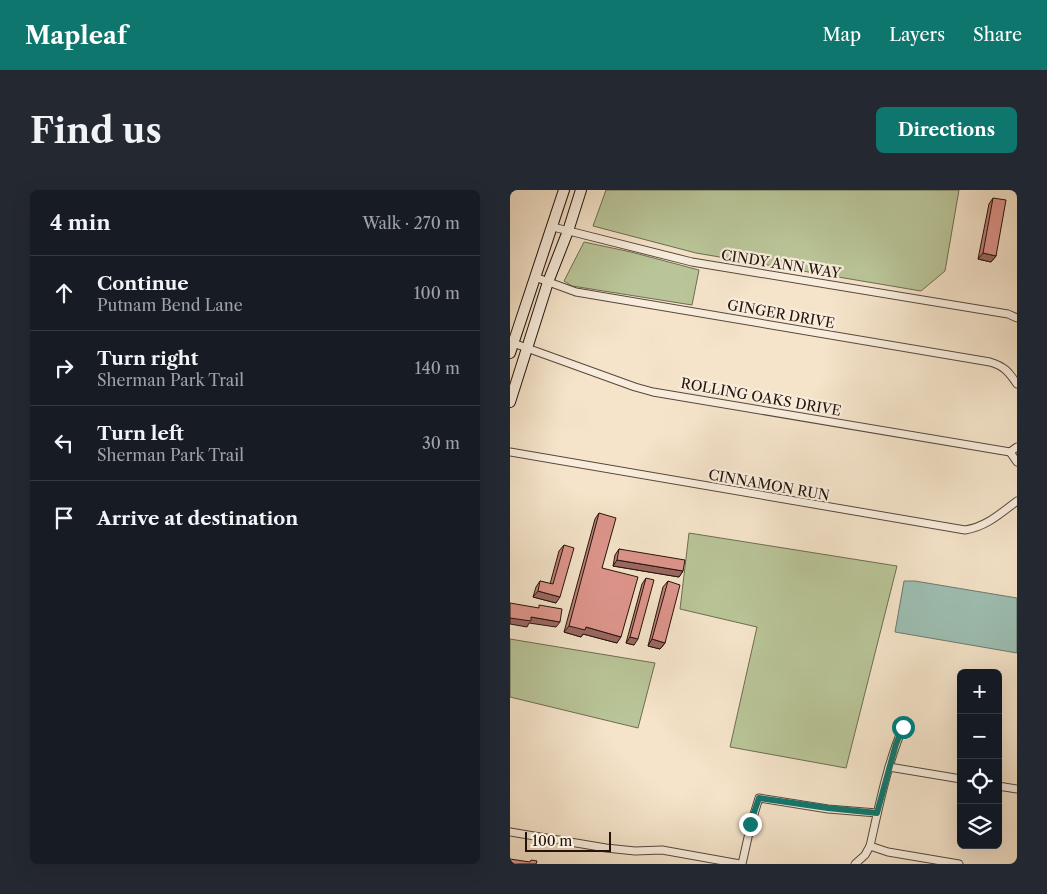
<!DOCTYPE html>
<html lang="en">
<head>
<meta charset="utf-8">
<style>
  body { margin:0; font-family:"Libre Caslon Text",serif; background:#242831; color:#f1f3f6 }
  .controls { position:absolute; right:15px; bottom:15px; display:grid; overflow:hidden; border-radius:8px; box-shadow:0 5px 20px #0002 }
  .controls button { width:45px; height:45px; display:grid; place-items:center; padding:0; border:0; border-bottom:1px solid #363941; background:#171b24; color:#f1f3f6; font:25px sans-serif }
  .scale { position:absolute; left:15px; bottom:12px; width:86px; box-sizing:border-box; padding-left:5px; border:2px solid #24130b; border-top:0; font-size:14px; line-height:18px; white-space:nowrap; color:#24130b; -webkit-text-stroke:4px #f8eddd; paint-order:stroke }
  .stop { position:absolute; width:15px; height:15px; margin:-11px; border:4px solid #0f766e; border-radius:50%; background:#fff }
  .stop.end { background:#0f766e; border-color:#fff; box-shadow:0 1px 5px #0008 }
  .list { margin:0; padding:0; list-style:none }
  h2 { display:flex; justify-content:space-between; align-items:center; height:65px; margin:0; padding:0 20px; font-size:21px }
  h2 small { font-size:16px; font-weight:400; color:#9ea1a6 }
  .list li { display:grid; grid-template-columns:32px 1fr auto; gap:15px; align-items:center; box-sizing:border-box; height:75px; padding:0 20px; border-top:1px solid #363941 }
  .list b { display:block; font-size:19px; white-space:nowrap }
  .list p { margin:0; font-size:16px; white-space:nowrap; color:#9ea1a6 }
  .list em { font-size:16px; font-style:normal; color:#9ea1a6 }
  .icon { flex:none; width:28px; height:28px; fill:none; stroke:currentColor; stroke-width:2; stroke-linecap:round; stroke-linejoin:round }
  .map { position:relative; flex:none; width:507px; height:674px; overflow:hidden; border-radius:8px }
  header { display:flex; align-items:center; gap:30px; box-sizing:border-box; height:70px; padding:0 25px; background:#0f766e; color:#fff }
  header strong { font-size:24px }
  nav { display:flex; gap:28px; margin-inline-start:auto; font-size:18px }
  .intro { display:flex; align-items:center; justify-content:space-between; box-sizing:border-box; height:120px; padding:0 30px }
  h1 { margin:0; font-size:35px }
  .button { padding:12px 22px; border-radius:8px; background:#0f766e; color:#fff; font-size:18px; font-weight:700 }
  main { display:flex; gap:30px; padding:0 30px }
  aside { flex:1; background:#171b24; border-radius:8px; box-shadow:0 5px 20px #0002 }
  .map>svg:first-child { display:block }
  .green { fill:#b9c598; stroke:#6e6c52 }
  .water { fill:#9dbfb3; stroke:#6d7a70 }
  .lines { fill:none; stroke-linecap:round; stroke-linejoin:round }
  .minor-casing { stroke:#58473b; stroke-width:9 }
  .secondary-casing { stroke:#24130b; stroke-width:12 }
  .minor { stroke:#f8eddd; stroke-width:7 }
  .secondary { stroke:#f8eddd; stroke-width:10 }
  .wall { fill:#bf8078; stroke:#24130b }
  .shaded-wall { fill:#9b6862; stroke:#24130b }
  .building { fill:#de958c; stroke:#24130b }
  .route { stroke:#0f766e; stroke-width:6 }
  .labels { text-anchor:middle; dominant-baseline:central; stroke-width:4.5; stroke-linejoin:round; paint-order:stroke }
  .street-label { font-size:14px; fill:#24130b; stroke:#f8eddd }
</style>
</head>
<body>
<header>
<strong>Mapleaf</strong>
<nav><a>Map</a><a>Layers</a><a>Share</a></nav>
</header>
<div class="intro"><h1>Find us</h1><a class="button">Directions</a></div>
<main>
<aside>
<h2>4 min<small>Walk · 270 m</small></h2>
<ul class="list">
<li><svg class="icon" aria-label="ahead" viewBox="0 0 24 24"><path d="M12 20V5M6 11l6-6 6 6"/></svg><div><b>Continue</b><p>Putnam Bend Lane</p></div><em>100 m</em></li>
<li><svg class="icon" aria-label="right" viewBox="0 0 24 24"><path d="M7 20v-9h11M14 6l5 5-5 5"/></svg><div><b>Turn right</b><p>Sherman Park Trail</p></div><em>140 m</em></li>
<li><svg class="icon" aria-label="left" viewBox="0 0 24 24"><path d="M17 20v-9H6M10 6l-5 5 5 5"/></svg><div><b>Turn left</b><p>Sherman Park Trail</p></div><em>30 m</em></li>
<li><svg class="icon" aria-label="arrive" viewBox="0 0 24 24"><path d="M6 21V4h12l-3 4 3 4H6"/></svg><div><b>Arrive at destination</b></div></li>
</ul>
</aside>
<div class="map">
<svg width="507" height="674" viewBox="0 0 507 674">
  <rect width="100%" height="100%" fill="#f5e4ca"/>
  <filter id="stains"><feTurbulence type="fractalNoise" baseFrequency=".004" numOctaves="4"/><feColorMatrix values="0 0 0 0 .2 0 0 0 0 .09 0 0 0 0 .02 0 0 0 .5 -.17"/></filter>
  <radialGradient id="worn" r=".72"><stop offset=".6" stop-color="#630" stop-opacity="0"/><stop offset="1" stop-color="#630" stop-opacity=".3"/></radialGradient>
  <!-- green -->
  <g class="green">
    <polygon points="96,0 449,0 435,81 411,101 186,63 83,36"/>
    <polygon points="74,52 121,62 189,80 182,115 62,96 54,91"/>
    <polygon points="179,343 387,376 336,578 220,557 247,437 170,419"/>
    <polygon points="0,449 145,473 128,538 0,507"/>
  </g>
  <!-- water -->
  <polygon class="water" points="394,391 405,391 507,408 507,463 385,442"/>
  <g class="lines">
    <defs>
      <g id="minor">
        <polyline points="43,37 182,72 498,124 507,128"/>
        <path d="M 25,87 L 66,102 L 480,172 C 494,176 499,182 507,194"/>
        <polyline points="3,153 125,197 143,202 500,262"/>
        <path d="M 0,262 L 455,340 C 476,337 491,323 507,311"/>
        <polyline points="500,262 507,272"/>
        <polyline points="500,262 507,257"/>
        <polyline points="379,577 451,589"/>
        <polyline points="488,596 507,599"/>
        <polyline points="0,642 96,658 125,661 152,660 230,674"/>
        <polyline points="360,656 378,662 449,674"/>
        <polyline points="232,674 241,634 249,608 318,619 367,623"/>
        <path d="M 345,674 L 355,665 L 360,656 C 369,616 377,575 393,537"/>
      </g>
      <g id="secondary">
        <polyline points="0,163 54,0"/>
        <polyline points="0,212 38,92 58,41 71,0"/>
      </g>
    </defs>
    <!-- minor casing -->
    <use href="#minor" class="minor-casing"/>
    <!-- secondary casing -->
    <use href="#secondary" class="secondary-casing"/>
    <!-- minor -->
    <use href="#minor" class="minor"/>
    <!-- secondary -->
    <use href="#secondary" class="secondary"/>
  </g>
  <!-- wall -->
  <g class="wall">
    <polygon points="483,8 486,66 481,72 468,69 479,14"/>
    <polygon points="89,323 92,378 107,453 73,444 71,447 54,442 85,329"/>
    <polygon points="54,355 46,413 23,407 26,397 30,391 40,394 49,361"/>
    <polygon points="109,359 173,381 169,387 103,376 105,365"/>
    <polygon points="136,388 124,455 116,453 132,394"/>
    <polygon points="158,391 155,453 150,459 138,456 153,397"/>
  </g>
  <!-- shaded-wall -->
  <g class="shaded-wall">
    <polygon points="473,63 486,66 481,72 468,69"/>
    <polygon points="107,370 173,381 169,387 103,376"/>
    <polygon points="28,401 50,407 46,413 23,407"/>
    <polygon points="21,427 50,432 46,437 19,433 17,437 0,434 0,428"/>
    <polygon points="59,436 76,437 111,447 107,453 73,444 71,447 54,442"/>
    <polygon points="120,447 128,449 124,455 116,453"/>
    <polygon points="142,449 155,453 150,459 138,456"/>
  </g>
  <!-- building -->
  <g class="building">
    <polygon points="483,8 496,10 486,66 473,63"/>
    <polygon points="89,323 106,328 92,378 128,387 111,447 76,437 75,440 59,436"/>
    <polygon points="54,355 64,358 50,407 28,401 30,391 43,394"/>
    <polygon points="109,359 175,370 173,381 107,370"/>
    <polygon points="136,388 144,390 128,449 120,447"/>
    <polygon points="158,391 170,395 155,453 142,449"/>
    <polygon points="0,413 29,418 29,415 52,419 50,432 21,427 21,431 0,428"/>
    <polygon points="0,669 20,672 21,670 27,671 26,674 0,674"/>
  </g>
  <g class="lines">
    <!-- route -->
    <polyline class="route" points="240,634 249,608 318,618 367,623 386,554 393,537"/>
  </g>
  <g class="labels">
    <!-- street labels -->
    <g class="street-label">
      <text transform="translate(271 74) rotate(9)">CINDY ANN WAY</text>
      <text transform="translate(271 124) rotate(10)">GINGER DRIVE</text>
      <text transform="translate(251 207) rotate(10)">ROLLING OAKS DRIVE</text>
      <text transform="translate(259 295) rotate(10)">CINNAMON RUN</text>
    </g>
  </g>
  <rect width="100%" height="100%" filter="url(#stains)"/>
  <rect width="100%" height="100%" fill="url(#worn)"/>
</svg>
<div class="controls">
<button>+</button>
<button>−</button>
<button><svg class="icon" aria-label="locate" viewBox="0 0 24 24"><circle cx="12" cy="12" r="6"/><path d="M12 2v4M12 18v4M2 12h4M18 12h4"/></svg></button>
<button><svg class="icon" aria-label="layers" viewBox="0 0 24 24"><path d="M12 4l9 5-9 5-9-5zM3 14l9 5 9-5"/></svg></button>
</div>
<div class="scale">100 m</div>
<div class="stop" style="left:393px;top:537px"></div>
<div class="stop end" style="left:240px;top:634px"></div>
</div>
</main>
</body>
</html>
